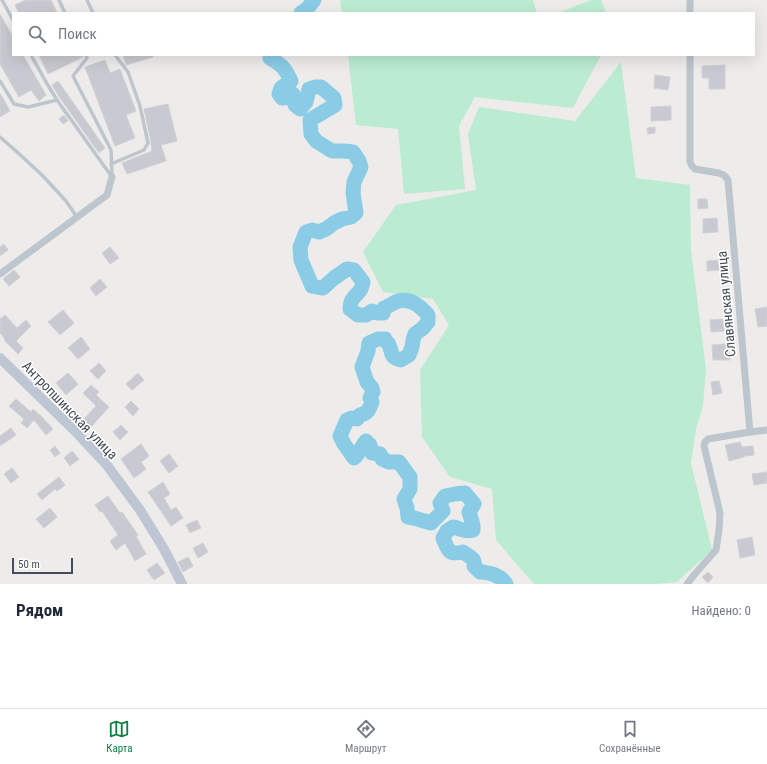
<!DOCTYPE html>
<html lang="ru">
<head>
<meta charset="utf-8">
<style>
  body { margin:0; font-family:"Roboto Condensed",sans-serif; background:#f6f6f7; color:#1f2937 }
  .scale { position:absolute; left:12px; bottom:10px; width:61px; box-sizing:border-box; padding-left:4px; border:2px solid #454e58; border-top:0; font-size:11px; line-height:14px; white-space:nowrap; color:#454e58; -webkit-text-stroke:3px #fff; paint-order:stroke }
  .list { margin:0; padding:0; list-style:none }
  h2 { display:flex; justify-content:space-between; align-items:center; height:52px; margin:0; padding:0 16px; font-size:17px }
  h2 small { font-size:13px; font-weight:400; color:#747a83 }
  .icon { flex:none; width:22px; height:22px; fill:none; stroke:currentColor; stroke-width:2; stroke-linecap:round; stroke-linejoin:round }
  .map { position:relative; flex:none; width:767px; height:584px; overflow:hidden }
  .search { position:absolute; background:#fff; box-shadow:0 4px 16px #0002; left:12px; right:12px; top:12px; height:44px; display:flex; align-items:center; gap:10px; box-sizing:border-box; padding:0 14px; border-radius:0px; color:#747a83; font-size:15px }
  .sheet { height:124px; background:#fff }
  nav { display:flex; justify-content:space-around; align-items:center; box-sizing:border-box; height:56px; border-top:1px solid #e0e1e3; background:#fff; font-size:11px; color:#747a83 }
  nav a { display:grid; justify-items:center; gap:2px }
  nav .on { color:#0b8043 }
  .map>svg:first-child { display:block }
  .green { fill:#bbebd1 }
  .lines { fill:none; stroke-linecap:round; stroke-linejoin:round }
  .river { stroke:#8acce5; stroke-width:15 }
  .building { fill:#c9cad1; stroke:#d0d1d7 }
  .lane { stroke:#bdc5cd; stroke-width:3.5 }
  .street { stroke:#bdc5cd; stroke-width:7 }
  .secondary { stroke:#bdc6d2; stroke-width:10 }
  .labels { text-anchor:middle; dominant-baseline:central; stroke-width:3; stroke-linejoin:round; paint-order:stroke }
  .street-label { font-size:14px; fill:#454e58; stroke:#fff }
</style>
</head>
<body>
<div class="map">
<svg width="767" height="584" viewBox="0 0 767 584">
  <rect width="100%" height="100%" fill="#eeeceb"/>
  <!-- green -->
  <g class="green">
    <polygon points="340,0 533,0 537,13 342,13"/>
    <polygon points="591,0 601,0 606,13 558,13"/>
    <polygon points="348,55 601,55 573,108 475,97 459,126 465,189 404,194 398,129 356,125"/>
    <polygon points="621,62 636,178 690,185 691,250 706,369 703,406 696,429 691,463 712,550 677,582 656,584 534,584 496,540 492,489 450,477 422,437 420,370 449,325 433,299 383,292 363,252 396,205 476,190 468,134 479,107 575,121"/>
  </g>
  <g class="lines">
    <!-- river -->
    <g class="river">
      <polyline points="301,13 307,9 314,0"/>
      <path d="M 270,55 L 270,58 C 282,65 285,68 291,81 L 281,88 L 279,94 L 282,98 L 288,97 L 293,94 L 295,105 L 300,109 L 306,102 L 309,89 L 315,87 L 321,87 L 334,98 L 335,105 L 310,120 L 311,134 L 316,141 L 332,151 L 344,151 L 353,152 L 359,161 L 361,167 L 354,182 L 353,193 L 356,213 L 351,217 L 342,219 L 334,223 L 326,229 L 319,232 L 312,230 L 306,232 L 300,247 L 301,260 L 312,286 L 323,288 L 334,278 L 347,269 L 354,270 L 363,282 C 363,283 361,289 361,289 C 356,297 350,297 350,309 L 358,315 L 366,315 L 372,311 L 378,313 L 383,313 L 384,308 C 389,306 393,303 398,301 C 411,298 420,306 428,315 L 428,322 L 423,328 L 415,334 L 413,340 L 412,347 L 409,355 L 401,360 C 389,357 393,353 389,345 C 388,343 386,341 385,339 L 378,339 L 369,343 L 368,351 L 362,367 L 367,382 L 372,388 L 373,392 L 370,398 L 372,402 C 369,410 368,413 360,415 L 357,419 L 352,418 L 347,420 L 340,436 L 344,444 L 354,458 C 360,453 361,447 366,441 L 370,445 L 372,453 L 380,454 L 382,459 L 389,462 L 399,462 L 410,477 L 410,489 L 404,499 L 407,508 L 408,517 L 414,518 L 431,523 L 443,511 L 440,503 L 445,496 L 455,494 L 465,493 L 474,504 L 469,512 L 473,525 L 473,530 C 465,533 460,528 453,527 L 447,531 L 443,538 C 448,551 449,555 463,552 C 468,556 476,558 474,566 L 480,572 C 490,572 501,576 506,584"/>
    </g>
  </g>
  <!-- building -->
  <g class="building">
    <polygon points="26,0 51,0 57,13 19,13 15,5"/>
    <polygon points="0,14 13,37 13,55 23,55 46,95 39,101 31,90 19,97 0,64"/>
    <polygon points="39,55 83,55 83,57 48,74"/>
    <polygon points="123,55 153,55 153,57 126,65"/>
    <polygon points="105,60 110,73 120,69 136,111 126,115 135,138 115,146 85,67"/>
    <polygon points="725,65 725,89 709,89 709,78 702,78 702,66"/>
    <polygon points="655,75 670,77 668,90 654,88"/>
    <polygon points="58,81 105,148 99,153 60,98 52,85"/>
    <polygon points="0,93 10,111 0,117"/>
    <polygon points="168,104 177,141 161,145 166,161 127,174 122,163 152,151 151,145 151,142 144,109"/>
    <polygon points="671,106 671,120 651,121 651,107"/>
    <polygon points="64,115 68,121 63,124 59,119"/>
    <polygon points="655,127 655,133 648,134 647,128"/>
    <polygon points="698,199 707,199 708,208 698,209"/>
    <polygon points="717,218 718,232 703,233 703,219"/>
    <polygon points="4,244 8,250 0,256 0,247"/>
    <polygon points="110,247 119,258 110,264 102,253"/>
    <polygon points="719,260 720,270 707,271 707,261"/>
    <polygon points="14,270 20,277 9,286 3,279"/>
    <polygon points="100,279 107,287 96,296 90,288"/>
    <polygon points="767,307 767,326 758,327 755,309"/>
    <polygon points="63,310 74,323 60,335 48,322"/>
    <polygon points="5,315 17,328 26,320 31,326 16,341 23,348 18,354 4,340 5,339 0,333 0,319"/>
    <polygon points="723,319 724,331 711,332 710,320"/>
    <polygon points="81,337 90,349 78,359 68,348"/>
    <polygon points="729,344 730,360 713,360 712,345"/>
    <polygon points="99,363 106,371 98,379 90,371"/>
    <polygon points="68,373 78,384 66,395 56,383"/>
    <polygon points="138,373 144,380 132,390 126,384"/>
    <polygon points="719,381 722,393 713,395 711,382"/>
    <polygon points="91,385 99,392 96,395 109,407 91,427 83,420 96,406 83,393"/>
    <polygon points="16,399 31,412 33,409 43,418 53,429 46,435 34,420 27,428 21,423 24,419 9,406"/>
    <polygon points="131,401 139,409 133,416 125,407"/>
    <polygon points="121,425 128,432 120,440 113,432"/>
    <polygon points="11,428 16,435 0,446 0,436"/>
    <polygon points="740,442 742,447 753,446 754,455 744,456 744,457 729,461 725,445"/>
    <polygon points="141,444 149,456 141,462 146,469 134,478 121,459"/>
    <polygon points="55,446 60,453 55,457 50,450"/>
    <polygon points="72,451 79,459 70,466 64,458"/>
    <polygon points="169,454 178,466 169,473 160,461"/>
    <polygon points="12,468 19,477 11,483 4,474"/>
    <polygon points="767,472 767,483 754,485 752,474"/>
    <polygon points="59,477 65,485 57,491 55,489 42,500 37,494"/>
    <polygon points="163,482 170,494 164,498 171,510 176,507 183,518 171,526 148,492"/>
    <polygon points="108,496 120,513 122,512 138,535 136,536 146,554 135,561 125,543 116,550 110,541 118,535 102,511 100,512 95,505"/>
    <polygon points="50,508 57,517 44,528 36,519"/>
    <polygon points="197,520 201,528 190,533 186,525"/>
    <polygon points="752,537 755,555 740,558 737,540"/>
    <polygon points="203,543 208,552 198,558 193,548"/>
    <polygon points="188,557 193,566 183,572 178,562"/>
    <polygon points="157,563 165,573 154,580 147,570"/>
    <polygon points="708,572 713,577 708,583 702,577"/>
  </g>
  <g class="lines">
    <!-- lane -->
    <g class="lane">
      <polyline points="2,0 13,20"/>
      <polyline points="59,0 65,13"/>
      <polyline points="87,0 93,13"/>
      <polyline points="31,55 46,82 57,100"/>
      <polyline points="86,55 87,58 73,76 111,150 112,176"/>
      <polyline points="0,81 14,104 28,107 57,100 112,177"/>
      <polyline points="0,137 15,150 42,175 66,201 77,217"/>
      <polyline points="111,164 144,150 148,143 140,106 128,72 115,55"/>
    </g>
    <!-- street -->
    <g class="street">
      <polyline points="690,0 690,13"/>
      <polyline points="690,55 690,162 692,166 695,169 719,173 724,175 728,180 750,432"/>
      <polyline points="0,274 107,195 112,177"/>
      <polyline points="687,584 694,575 716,550 719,530 720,513 704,446 705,442 708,439 750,432 767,430"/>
    </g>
    <!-- secondary -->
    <polyline class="secondary" points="0,358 78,434 106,464 140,510 164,549 182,584"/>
  </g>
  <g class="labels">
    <!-- street labels -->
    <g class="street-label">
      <text transform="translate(726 304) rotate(-95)">Славянская улица</text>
      <text transform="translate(70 410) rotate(46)">Антропшинская улица</text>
    </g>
  </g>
</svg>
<div class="scale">50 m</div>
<div class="search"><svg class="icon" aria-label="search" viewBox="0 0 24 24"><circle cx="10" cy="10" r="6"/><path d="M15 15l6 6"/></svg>Поиск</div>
</div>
<section class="sheet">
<h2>Рядом<small>Найдено: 0</small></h2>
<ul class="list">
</ul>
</section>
<nav>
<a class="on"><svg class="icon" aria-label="map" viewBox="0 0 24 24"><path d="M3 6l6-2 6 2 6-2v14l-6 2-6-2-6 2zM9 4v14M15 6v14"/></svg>Карта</a>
<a><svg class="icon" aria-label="directions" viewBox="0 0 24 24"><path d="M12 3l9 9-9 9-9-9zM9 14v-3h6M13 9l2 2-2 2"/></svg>Маршрут</a>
<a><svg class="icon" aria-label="saved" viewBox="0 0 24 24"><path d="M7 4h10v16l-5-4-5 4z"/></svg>Сохранённые</a>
</nav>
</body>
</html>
